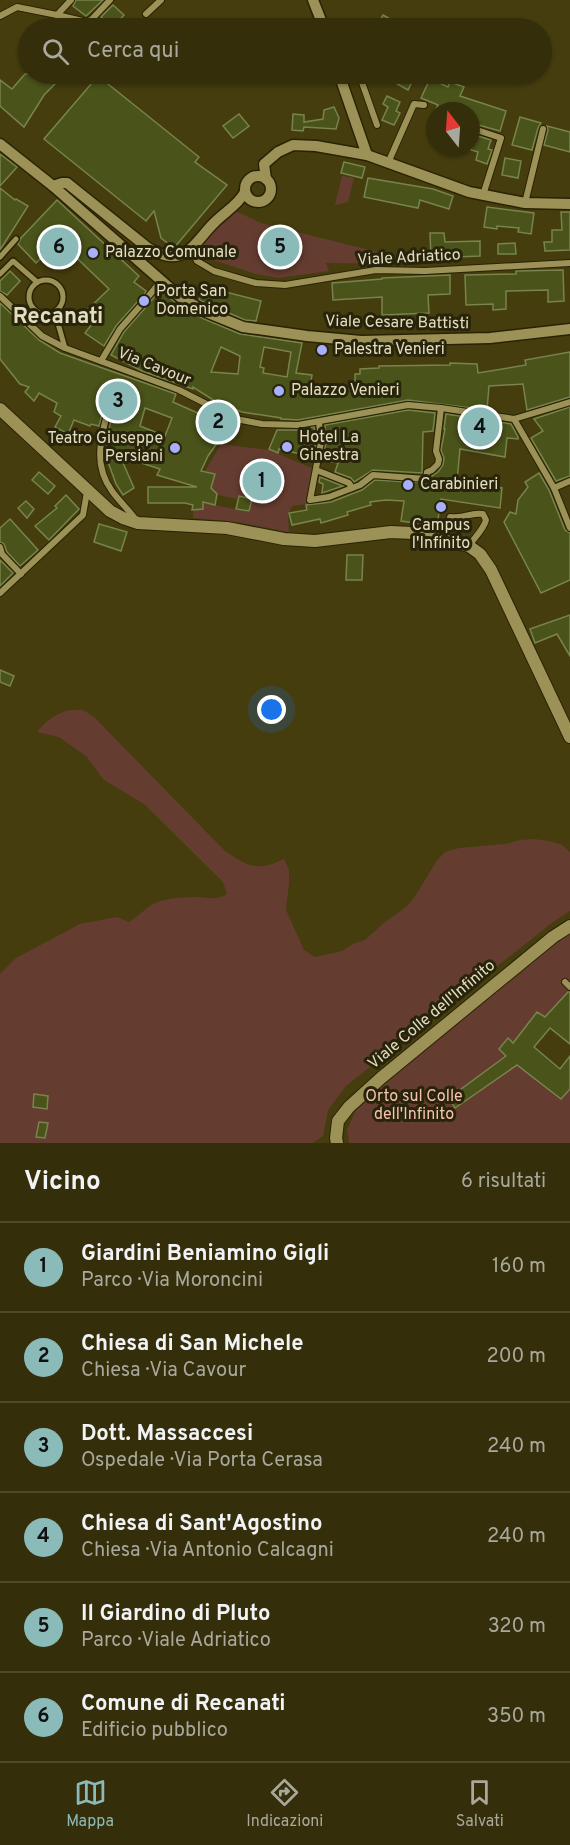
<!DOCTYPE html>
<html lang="it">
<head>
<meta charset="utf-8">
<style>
  body { margin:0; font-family:Overpass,sans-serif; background:#3c3613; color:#f1f3f6 }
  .compass { position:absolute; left:426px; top:102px; width:54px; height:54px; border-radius:50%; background:#342e0a; box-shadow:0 2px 4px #0004; rotate:343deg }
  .you { position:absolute; left:272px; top:710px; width:21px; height:21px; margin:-15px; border:4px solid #fff; border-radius:50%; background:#1a73e8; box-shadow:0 0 0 9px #1a73e833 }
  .badge { display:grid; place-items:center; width:39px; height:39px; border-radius:50%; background:#8bbbb9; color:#111; font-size:20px; font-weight:700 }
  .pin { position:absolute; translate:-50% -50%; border:3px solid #fff; box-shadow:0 2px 6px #0006 }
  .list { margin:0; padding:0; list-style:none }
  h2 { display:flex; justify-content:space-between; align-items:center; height:78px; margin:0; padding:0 24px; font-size:26px }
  h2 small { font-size:20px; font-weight:400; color:#a9a89c }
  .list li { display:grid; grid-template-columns:39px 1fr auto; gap:18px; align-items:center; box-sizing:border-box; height:90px; padding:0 24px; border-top:2px solid #4e4a2b }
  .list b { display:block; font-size:22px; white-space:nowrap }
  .list p { margin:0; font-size:20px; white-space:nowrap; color:#a9a89c }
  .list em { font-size:20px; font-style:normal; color:#a9a89c }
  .icon { flex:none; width:33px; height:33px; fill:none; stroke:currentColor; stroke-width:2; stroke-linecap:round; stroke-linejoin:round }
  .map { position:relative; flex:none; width:570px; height:1143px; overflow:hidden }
  .search { position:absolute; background:#342e0a; box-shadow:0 2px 4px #0004; left:18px; right:18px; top:18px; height:66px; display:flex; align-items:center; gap:15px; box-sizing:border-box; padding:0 21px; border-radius:33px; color:#a9a89c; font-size:22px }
  .sheet { height:618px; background:#342e0a }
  nav { display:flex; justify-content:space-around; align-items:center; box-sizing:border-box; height:84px; border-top:2px solid #4e4a2b; background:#342e0a; font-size:16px; color:#a9a89c }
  nav a { display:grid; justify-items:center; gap:3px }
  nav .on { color:#8bbbb9 }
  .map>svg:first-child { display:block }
  .green { fill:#653d30 }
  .building { fill:#49531a; stroke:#78844c; stroke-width:1.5; fill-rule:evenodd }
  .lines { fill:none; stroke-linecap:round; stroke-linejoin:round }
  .pedestrian-casing { stroke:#292304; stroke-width:8 }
  .minor-casing { stroke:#292304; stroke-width:8 }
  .tertiary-casing { stroke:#292304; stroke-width:13 }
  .secondary-casing { stroke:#292304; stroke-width:14 }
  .pedestrian { stroke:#9c9156; stroke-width:5 }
  .minor { stroke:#9c9156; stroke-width:6 }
  .tertiary { stroke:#9c9156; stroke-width:10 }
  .secondary { stroke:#9c9156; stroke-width:12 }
  .poi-dot { fill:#a8b0fc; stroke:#28240b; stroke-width:2 }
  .labels { text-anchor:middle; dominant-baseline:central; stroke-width:6; stroke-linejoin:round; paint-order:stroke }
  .poi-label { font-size:16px; fill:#e4dec0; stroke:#28240b; text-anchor:start }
  .street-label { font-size:16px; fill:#e4dec0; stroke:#28240b }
  .park-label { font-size:16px; fill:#f7c2b0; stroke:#28240b }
  .district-label { font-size:22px; font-weight:bold; fill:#e4dec0; stroke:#28240b }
</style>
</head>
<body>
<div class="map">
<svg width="570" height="1143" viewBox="0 0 570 1143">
  <rect width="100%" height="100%" fill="#453d0e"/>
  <!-- green -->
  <g class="green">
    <polygon points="342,176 354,178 348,202 335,205"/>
    <polygon points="231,209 261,223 426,264 326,263 329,271 278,278 256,274 210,259 201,251 202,242"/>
    <polygon points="221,444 269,450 314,469 307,504 292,506 288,515 289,532 238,522 193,518 193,510 203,509 204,503 250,512 252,499 238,495 237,499 218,495 211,488 215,474 205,471"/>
    <path d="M 70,710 L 83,710 L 94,717 L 225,851 C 249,867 257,872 284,859 L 289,870 L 289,883 L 286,910 L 304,950 L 315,957 L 342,951 L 353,944 L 365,940 L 385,922 L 406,907 L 414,898 L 436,862 L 445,852 L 459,848 L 506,844 L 520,840 L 534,839 L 549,841 L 562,845 L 570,852 L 570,911 L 553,922 L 346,1086 L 328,1110 L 323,1136 L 313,1143 L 0,1143 L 0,974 L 16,958 L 80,924 L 117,917 L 129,922 C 141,915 148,904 161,901 C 172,898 184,897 195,897 C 206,897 217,901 227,894 L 223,882 L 144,804 L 104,780 L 86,756 L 59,737 L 37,732 C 47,720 55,714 70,710 Z"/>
    <polygon points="570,931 570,989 551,1010 547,1018 537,1012 515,1040 512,1042 507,1038 499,1049 506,1056 449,1098 456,1108 517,1065 561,1099 570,1089 570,1143 349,1143 347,1130 356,1110 449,1025"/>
  </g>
  <!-- building -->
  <g class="building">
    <polygon points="76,0 103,0 86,16 73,6"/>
    <polygon points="113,5 124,15 114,26 101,17"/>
    <polygon points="383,15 397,23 394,28 376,28"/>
    <polygon points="25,74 65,74 44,95 24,127 0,106 0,80 12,89"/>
    <polygon points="384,74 393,74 403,78 405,74 415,76 408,90 383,76"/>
    <polygon points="98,76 199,157 195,162 227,185 174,248 161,238 154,211 146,221 44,139"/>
    <polygon points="430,79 448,87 450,82 464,87 460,96 506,111 500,131 471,123 471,111 435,111 438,105 421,98"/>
    <polygon points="387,96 400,102 396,111 400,113 394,125 382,120 388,107 383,104"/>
    <polygon points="334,107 339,118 336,129 304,127 303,131 292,130 293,114 304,115 304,122 323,119 324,110"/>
    <polygon points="239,114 249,126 233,138 223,126"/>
    <polygon points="520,117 541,123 538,128 532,150 512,145"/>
    <polygon points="547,126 570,132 570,152 544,145 548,130"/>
    <polygon points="471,134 491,140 488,149 492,150 487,164 476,160 478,152 471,150"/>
    <polygon points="0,154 17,167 0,186"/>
    <polygon points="505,158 521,161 518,178 502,175"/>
    <polygon points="344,162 365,167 362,178 341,173"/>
    <polygon points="368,178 433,189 453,196 449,209 420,200 418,208 364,197"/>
    <polygon points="0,188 15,200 16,199 28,206 0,250"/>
    <polygon points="57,200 139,276 134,282 146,291 142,299 138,301 116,326 104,346 85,333 95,320 86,311 109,289 59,241 36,263 18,244 21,238"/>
    <polygon points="487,207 534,213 531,234 518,232 519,228 497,226 497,229 484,227"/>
    <polygon points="561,212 570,212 570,250 545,251 544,242 552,242 552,230 562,230"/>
    <polygon points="430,233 444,233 445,242 480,241 480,256 431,258"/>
    <polygon points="515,243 516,254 498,254 498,244"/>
    <polygon points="563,270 564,301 548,302 548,290 506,291 506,309 493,310 493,304 466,305 465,275 516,274 516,271"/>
    <polygon points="10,271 20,281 7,295 0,291 0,281"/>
    <polygon points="450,275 450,294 428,295 429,313 382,315 382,297 333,300 332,283 382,279 382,278"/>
    <polygon points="206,287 261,301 256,321 245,320 199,300"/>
    <path d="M 160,290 L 176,303 L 202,318 L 240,334 L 302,343 L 296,373 L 312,375 L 309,394 L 335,396 L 334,392 L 355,388 L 355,374 L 360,374 L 360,369 L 379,368 L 379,366 L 450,365 L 450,363 L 477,364 L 478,373 L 526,365 L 525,360 L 570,352 L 570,397 L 527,410 L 523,384 L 489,386 L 487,410 L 408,400 L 298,420 L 281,419 L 281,418 L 242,412 L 218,403 L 193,387 L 193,389 L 142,371 L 111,355 L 124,332 L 146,307 L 147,303 L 151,301 ZM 221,347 L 240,356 L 238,374 L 211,372 ZM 264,347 L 291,352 L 287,377 L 263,373 L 264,368 L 260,367 Z"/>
    <path d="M 0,303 L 39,340 L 60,353 L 176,394 L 173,402 L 209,418 L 211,415 L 230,425 L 208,456 L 201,471 L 215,474 L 211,488 L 217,494 L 215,505 L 203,502 L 203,509 L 192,510 L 193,505 L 185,503 L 148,503 L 148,487 L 197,487 L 157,475 L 160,469 L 120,456 L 134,488 L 123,495 L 116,484 L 107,459 L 107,439 L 112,415 L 111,411 L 108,409 L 103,411 L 99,426 L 91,424 L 90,426 L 74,420 L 68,434 L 55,427 L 61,416 L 54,412 L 57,403 L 39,393 L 34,401 L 25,392 L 29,387 L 20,384 L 0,359 ZM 145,408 L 172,418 L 165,436 L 140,426 Z"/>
    <polygon points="570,407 570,476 556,481 531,438 543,431 534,419"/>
    <polygon points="408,410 435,413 433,431 423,432 422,473 373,470 354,482 351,478 335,472 338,463 323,460 326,442 325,425"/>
    <polygon points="446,414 511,424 518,437 518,439 507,438 505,457 460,449 457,481 502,488 500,508 441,499 437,526 401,521 404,501 386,500 370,502 371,505 347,512 348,515 321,523 320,519 292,525 289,513 307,510 306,505 331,502 362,490 375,480 429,483 432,476 438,472 443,465 444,458 441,450 445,429 444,429"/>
    <polygon points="314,427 316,442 313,457 279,449 278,453 269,449 277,430 298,430"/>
    <polygon points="39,472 55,486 48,494 32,480"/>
    <polygon points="539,473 549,490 565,530 570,533 570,580 541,593 504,522 510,512 516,514 518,500 528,487 525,482"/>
    <polygon points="320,477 343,486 322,493 323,484 319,482"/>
    <polygon points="66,495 79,509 49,540 35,526 57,508 55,506"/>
    <polygon points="239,496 252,499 249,511 236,509"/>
    <polygon points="26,501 34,509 27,518 18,508"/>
    <polygon points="10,519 38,550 20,566 7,552 4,544 0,542 0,528"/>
    <polygon points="99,524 127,532 121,551 94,542"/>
    <polygon points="347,555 363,555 362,580 346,580"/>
    <polygon points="0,560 13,573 0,586"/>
    <polygon points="570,615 570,656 557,634 535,643 530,629"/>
    <polygon points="0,670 14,676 10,686 0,682"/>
    <polygon points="568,992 570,992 570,1044 550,1028 534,1047 560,1069 570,1056 570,1089 561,1099 517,1065 455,1108 449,1098 506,1056 499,1049 508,1038 513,1043 537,1012 545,1017"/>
    <polygon points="34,1094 48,1096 47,1109 33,1107"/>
    <polygon points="39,1122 48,1123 45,1138 36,1137"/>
  </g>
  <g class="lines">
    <defs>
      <g id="pedestrian">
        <polyline points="0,257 16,239"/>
        <polyline points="0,274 13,261 37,282"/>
        <circle cx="46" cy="297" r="17"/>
        <polyline points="55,313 65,348"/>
      </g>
      <g id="minor">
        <polyline points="146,14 161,0"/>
        <polyline points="57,15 87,22 92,19 110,0"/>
        <polyline points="0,16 17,7 57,15 71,0"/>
        <polyline points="359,74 377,125"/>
        <polyline points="471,128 501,138 483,195"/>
        <polyline points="388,163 414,104 424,105"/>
        <polyline points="525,203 543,129"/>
        <polyline points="191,248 197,261 214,271 256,283 285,285 376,270 425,271 570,263"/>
        <polyline points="0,296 42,336 65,348 179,390 236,419 262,424 298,425 408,405 441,408 514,419 570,402"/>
        <polyline points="147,298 161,281"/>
        <polyline points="101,361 120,329 142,304"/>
        <path d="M 107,414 C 100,441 94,467 112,491 C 119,501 129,510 136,520"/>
        <polyline points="514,419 554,488 570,528"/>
        <polyline points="319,422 321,442 310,500 329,497 360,485 373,475 426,479 427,472 432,470 438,464 439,459 436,451 441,408"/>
        <polyline points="316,470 349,483 352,488"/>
        <polyline points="554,488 570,481"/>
        <path d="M 450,517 C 467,519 468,512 483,514 L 486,520 C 484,529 474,538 469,546"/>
        <polyline points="0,547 2,554 21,574"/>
        <polyline points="0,593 83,515 87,492"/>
        <polyline points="565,982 570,987"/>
      </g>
      <g id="tertiary">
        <polyline points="313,0 324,28"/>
        <polyline points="339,74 367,155"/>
        <polyline points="0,144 53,186 180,297 206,312 243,327 307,336 361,341 490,338 570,329"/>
        <circle cx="258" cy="189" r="13"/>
        <polyline points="266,179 264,164 278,152 293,145 316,146 367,155 469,192 525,203 570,204"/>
        <path d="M 53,186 L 62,183 L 67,183 L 148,248 C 158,253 169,259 180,255 C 194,250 204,232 215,222 C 225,212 238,205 245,192"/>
      </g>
      <g id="secondary">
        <polyline points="0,409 110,511 123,518 138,523 227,528 284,539 315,541 391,532 413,533 469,546 480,554 491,570 570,737"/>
        <polyline points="337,1143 336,1138 338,1121 349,1107 381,1078 553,937 570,926"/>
      </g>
    </defs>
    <!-- pedestrian casing -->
    <use href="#pedestrian" class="pedestrian-casing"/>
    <!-- minor casing -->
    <use href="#minor" class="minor-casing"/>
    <!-- tertiary casing -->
    <use href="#tertiary" class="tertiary-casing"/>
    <!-- secondary casing -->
    <use href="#secondary" class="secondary-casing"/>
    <!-- pedestrian -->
    <use href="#pedestrian" class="pedestrian"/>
    <!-- minor -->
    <use href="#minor" class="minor"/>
    <!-- tertiary -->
    <use href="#tertiary" class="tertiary"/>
    <!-- secondary -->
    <use href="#secondary" class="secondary"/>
  </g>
  <!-- markers -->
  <g class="poi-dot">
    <circle cx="93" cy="253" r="6"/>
    <circle cx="144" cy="301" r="6"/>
    <circle cx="322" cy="350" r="6"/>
    <circle cx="279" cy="391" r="6"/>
    <circle cx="287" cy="447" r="6"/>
    <circle cx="175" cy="448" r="6"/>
    <circle cx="408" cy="485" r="6"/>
    <circle cx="441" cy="507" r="6"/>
  </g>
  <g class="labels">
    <!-- poi labels -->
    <g class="poi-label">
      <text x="105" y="253">Palazzo Comunale</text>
      <text x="156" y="292">Porta San<tspan x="156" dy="18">Domenico</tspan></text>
      <text x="334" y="350">Palestra Venieri</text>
      <text x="291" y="391">Palazzo Venieri</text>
      <text x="299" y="438">Hotel La<tspan x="299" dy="18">Ginestra</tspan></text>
      <text x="163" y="439" text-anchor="end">Teatro Giuseppe<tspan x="163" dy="18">Persiani</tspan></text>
      <text x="420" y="485">Carabinieri</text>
      <text x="441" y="526" text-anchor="middle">Campus<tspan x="441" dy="18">l'Infinito</tspan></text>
    </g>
    <!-- street labels -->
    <g class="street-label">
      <text transform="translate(409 258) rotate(-3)">Viale Adriatico</text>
      <text transform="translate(397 323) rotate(1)">Viale Cesare Battisti</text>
      <text transform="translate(154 367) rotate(22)">Via Cavour</text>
      <text transform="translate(432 1015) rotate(-40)">Viale Colle dell'Infinito</text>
    </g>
    <!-- park labels -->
    <g class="park-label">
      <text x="414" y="1097">Orto sul Colle<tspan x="414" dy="18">dell'Infinito</tspan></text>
    </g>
    <!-- district labels -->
    <g class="district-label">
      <text x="58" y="317">Recanati</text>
    </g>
  </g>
</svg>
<svg class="compass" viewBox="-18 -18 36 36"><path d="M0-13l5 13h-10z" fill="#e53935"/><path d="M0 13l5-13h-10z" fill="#a9a89c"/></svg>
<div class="you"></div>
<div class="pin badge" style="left:262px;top:481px">1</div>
<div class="pin badge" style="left:218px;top:422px">2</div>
<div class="pin badge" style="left:118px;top:401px">3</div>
<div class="pin badge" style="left:480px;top:427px">4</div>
<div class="pin badge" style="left:280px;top:247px">5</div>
<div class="pin badge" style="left:59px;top:247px">6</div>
<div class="search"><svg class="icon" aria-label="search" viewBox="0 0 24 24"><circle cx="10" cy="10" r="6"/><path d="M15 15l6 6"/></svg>Cerca qui</div>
</div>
<section class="sheet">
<h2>Vicino<small>6 risultati</small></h2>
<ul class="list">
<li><span class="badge">1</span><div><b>Giardini Beniamino Gigli</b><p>Parco · Via Moroncini</p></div><em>160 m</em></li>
<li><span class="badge">2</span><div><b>Chiesa di San Michele</b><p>Chiesa · Via Cavour</p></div><em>200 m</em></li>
<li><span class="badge">3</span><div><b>Dott. Massaccesi</b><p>Ospedale · Via Porta Cerasa</p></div><em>240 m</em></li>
<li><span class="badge">4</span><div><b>Chiesa di Sant'Agostino</b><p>Chiesa · Via Antonio Calcagni</p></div><em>240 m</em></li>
<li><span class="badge">5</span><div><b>Il Giardino di Pluto</b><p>Parco · Viale Adriatico</p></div><em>320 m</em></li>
<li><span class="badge">6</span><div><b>Comune di Recanati</b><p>Edificio pubblico</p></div><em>350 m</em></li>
</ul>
</section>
<nav>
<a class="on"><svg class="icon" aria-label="map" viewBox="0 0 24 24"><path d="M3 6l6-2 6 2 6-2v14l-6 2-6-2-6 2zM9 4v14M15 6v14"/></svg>Mappa</a>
<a><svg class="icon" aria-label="directions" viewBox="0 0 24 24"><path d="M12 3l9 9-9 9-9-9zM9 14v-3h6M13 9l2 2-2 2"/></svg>Indicazioni</a>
<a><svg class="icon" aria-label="saved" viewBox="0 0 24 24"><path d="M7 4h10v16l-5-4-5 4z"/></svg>Salvati</a>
</nav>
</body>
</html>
